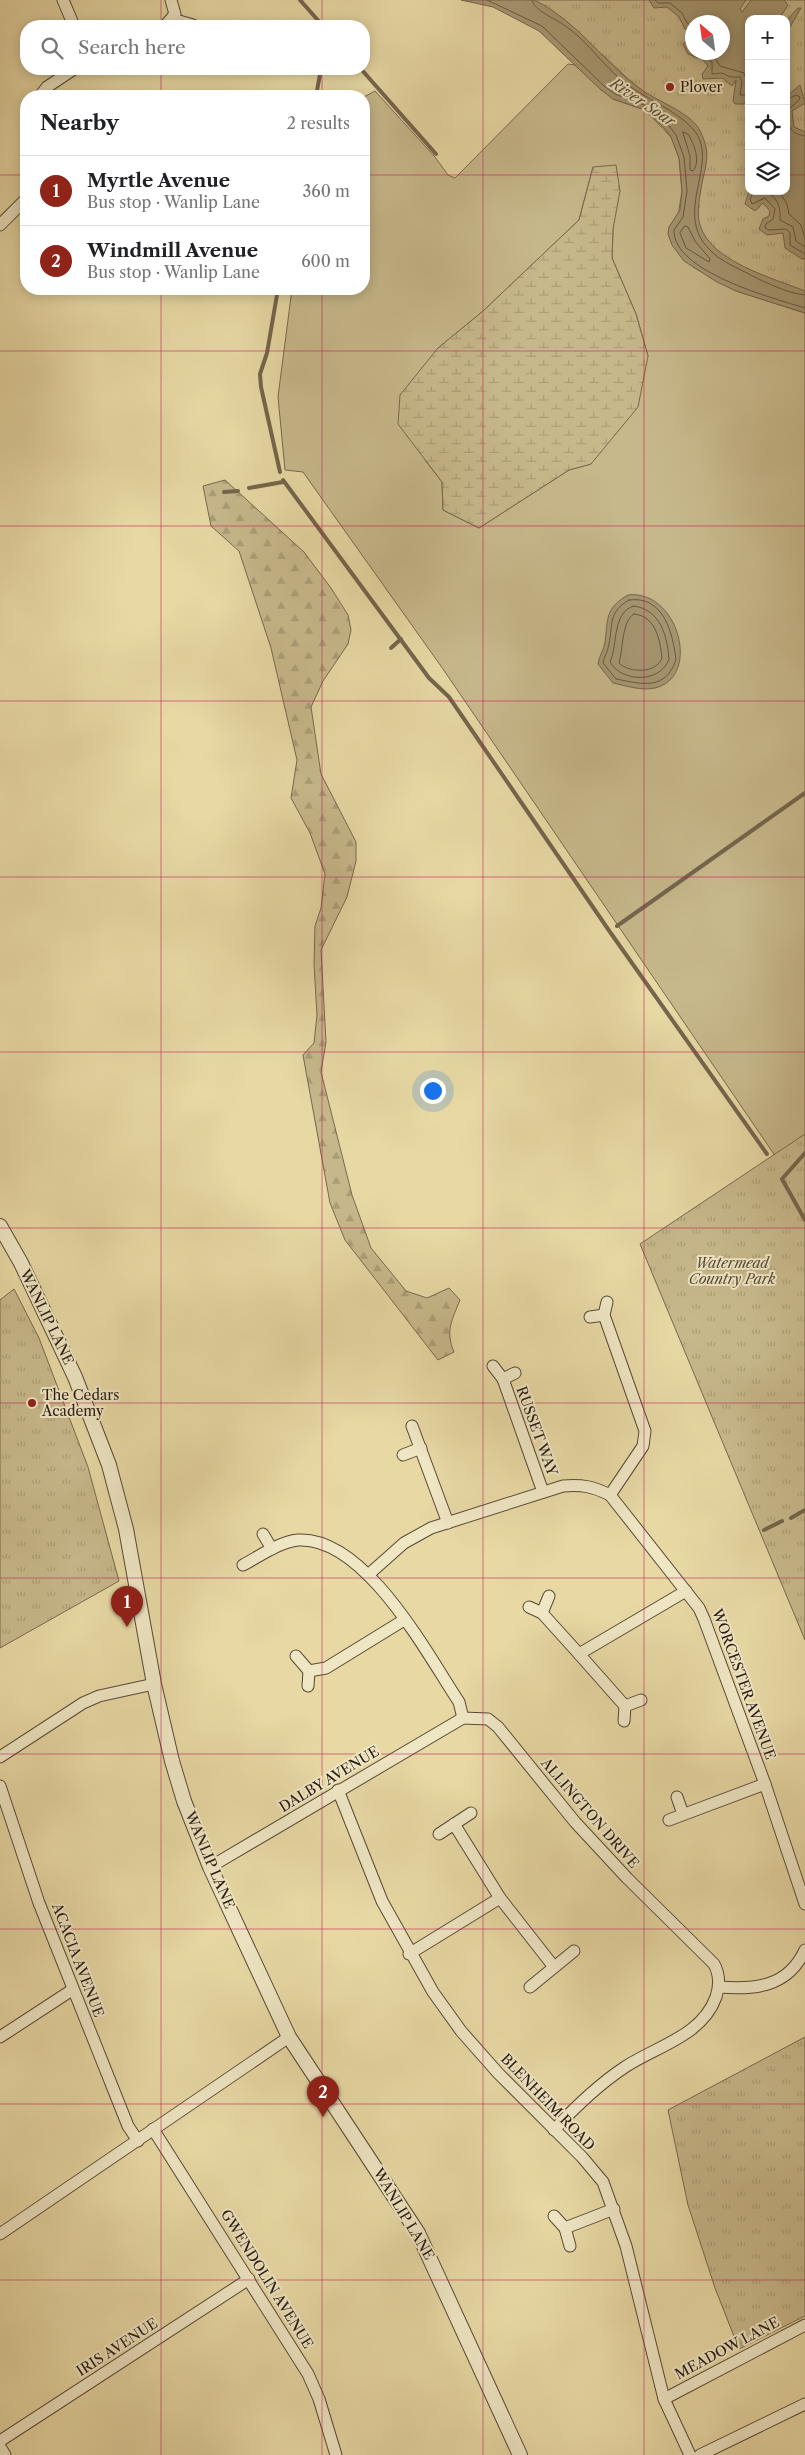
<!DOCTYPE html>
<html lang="en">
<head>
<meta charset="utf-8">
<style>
  body { margin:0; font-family:"Libre Caslon Text",serif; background:#f6f6f6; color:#202124 }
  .controls { position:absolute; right:15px; top:15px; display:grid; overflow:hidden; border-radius:10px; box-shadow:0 2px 12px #0003 }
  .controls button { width:45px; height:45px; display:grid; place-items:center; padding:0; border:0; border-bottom:1px solid #e0e0e0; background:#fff; color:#202124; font:25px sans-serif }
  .compass { position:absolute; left:685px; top:15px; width:45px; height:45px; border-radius:50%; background:#fff; box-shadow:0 2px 12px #0003; rotate:331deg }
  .you { position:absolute; left:432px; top:1090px; width:18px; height:18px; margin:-12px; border:4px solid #fff; border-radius:50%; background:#1a73e8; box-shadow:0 0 0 8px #1a73e833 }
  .badge { display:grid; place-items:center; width:32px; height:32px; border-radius:50%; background:#8f2418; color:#fff; font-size:16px; font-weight:700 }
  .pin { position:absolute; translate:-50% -41px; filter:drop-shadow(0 1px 2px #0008) }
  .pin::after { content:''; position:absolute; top:26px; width:18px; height:15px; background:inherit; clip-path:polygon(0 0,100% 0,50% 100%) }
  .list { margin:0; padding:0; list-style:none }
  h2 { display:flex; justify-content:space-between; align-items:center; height:65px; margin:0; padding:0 20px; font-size:21px }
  h2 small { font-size:16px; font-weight:400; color:#757577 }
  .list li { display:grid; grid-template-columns:32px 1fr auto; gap:15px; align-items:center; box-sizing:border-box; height:70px; padding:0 20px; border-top:1px solid #e0e0e0 }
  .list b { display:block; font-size:19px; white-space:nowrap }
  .list p { margin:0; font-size:16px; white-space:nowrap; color:#757577 }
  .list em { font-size:16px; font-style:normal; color:#757577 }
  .icon { flex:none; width:28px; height:28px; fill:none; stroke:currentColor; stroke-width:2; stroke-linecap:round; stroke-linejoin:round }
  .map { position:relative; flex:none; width:805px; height:2455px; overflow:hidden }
  .search { position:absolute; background:#fff; box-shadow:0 2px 12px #0003; left:20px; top:20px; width:350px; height:55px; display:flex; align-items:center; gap:12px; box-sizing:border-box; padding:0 18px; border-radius:20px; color:#757577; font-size:19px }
  .panel { position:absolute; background:#fff; box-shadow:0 2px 12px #0003; left:20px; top:90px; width:350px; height:205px; border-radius:20px }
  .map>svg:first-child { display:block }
  .green { fill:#c7b88b; stroke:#78684e; fill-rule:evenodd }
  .forest { fill:url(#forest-firs); stroke:#78684e }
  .wetland { fill:url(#wetland-marsh); stroke:#78684e }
  .park { fill:url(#park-tufts); stroke:#78684e; fill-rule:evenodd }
  .water { fill:#a69772; stroke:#74654c; fill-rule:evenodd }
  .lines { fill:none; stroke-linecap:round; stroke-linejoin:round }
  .shore { stroke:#675842; stroke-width:1 }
  .stream { stroke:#74654c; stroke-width:4 }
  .minor-casing { stroke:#584936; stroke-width:13 }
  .tertiary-casing { stroke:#584936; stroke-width:16 }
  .minor { stroke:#efe6c4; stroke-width:11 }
  .tertiary { stroke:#efe6c4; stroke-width:14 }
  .grid { fill:none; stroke:#c2185b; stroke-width:1; stroke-opacity:0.55 }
  .poi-dot { fill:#8f2418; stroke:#efe6c4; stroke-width:2 }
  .labels { text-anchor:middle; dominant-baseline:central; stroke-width:4; stroke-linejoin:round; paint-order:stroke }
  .poi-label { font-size:14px; fill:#281912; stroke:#efe6c4; text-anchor:start }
  .park-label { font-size:14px; font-style:italic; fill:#584936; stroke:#efe6c4 }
  .street-label { font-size:14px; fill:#281912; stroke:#efe6c4 }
  .water-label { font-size:15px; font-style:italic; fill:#5a4b38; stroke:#efe6c4 }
</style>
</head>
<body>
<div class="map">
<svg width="805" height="2455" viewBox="0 0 805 2455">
  <defs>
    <pattern id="forest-firs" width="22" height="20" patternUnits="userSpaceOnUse" patternTransform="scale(1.25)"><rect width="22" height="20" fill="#c7b88b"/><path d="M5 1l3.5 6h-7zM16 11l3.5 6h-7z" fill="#ab9e77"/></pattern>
    <pattern id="wetland-marsh" width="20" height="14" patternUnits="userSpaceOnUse" patternTransform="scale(1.25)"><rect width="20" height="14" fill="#c7b88b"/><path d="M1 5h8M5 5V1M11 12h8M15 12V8" fill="none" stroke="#ab9e77"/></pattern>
    <pattern id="park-tufts" width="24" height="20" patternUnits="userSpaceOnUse" patternTransform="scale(1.25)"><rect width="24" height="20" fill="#c7b88b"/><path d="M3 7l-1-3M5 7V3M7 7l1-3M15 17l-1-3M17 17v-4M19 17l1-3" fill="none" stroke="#ab9e77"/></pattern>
  </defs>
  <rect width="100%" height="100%" fill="#e7d8a4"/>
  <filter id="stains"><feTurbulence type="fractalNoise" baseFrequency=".004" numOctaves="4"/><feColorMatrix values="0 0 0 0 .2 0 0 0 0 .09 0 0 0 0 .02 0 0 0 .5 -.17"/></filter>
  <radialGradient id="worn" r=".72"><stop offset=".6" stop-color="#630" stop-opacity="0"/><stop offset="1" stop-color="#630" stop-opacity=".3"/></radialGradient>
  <!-- green -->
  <path class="green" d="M 568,64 L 575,65 L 613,99 L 645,110 L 671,137 L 679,158 L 682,191 L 678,216 L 669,227 L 693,267 L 736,291 L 805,313 L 805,1145 L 782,1166 L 443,669 L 303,472 L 285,470 L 278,397 L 292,289 L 364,289 L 364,97 L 375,91 L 435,157 L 448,175 L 455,178 ZM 593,167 L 613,229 L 612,258 L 636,314 L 648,356 L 591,464 L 569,470 L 479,528 L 443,510 L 442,482 L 425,460 L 438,348 L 482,312 L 579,220 Z"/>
  <!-- forest -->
  <path class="forest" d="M 225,480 L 304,552 L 331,588 L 348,615 L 351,630 L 348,644 L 323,681 L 311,707 L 321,774 L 356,842 L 356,861 L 347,897 L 321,950 L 326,1042 L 321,1072 L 352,1195 L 371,1248 L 406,1291 L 427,1298 L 449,1288 L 460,1300 C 452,1320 445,1331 454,1352 L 438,1360 L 345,1240 L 330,1203 L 303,1055 L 314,1043 L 317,1015 L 314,964 L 315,926 L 321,908 L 325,874 L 310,833 L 291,798 L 297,760 L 271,648 L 239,551 L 211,526 L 203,486 Z"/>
  <!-- wetland -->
  <polygon class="wetland" points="616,165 620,191 613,229 612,258 636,314 648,356 638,407 591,464 569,470 479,528 443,510 442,482 398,424 400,395 438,348 482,312 579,220 593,167"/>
  <!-- park -->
  <g class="park">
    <path d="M 489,0 L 805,0 L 805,296 L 702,247 L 695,232 L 698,136 L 627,78 L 603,55 ZM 749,19 L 786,19 L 786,191 L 749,191 ZM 692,22 L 722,22 L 722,52 L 692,52 Z"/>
    <polygon points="805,1134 805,1640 640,1244"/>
    <polygon points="14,1289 39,1338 88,1467 119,1581 0,1648 0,1300"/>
    <polygon points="805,2037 805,2316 739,2349 715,2288 688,2205 668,2110"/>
  </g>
  <!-- water -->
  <g class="water">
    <path d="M 461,0 C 479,0 519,0 533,0 C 540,2 547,7 553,11 C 587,34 610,68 643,91 C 658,101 690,113 699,129 C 711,152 707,160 702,183 C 700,195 696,213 700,225 C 711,262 773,278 805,291 L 805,313 L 736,291 L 717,282 L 684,261 L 672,245 L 668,234 L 669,227 L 680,210 L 682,191 L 679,158 L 671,137 L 665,129 L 645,110 L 613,99 L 601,90 L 539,31 L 493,7 Z"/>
    <path d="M 649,0 L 746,0 L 740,9 L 742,12 L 751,0 L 784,0 L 788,5 L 779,19 L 749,19 L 749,96 L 744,104 L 735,104 L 733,101 L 736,80 L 732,86 L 722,78 L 703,79 L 702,74 L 708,66 L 703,60 L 688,54 L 683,44 L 688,39 L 689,29 L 685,29 L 679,17 L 667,7 L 654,8 ZM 692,22 L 722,22 L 722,52 L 692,52 Z"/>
    <polygon points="798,8 801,8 786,34 786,21"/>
    <polygon points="800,85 805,103 792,111 794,127 805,132 805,259 802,259 785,248 783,233 767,235 759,229 763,219 769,216 770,211 763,203 755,211 745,204 749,191 786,191 786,97"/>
    <path d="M 628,595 C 678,589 702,677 655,688 C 641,691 627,686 613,683 L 598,664 C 599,656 604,650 605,642 C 608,619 605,608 628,595 Z"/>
  </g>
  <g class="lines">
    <!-- shore -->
    <g class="shore">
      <path d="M 487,0 L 542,26 L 604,86 L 615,94 L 647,106 L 669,126 L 676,135 L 684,157 L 687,191 L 683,217 L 674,230 C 673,272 773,298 805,308"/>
      <path d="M 532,0 C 533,10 556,19 564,25 C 587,40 602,65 624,82 C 645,99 675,109 693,129 C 722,162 671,212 710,250 C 719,260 733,266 745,272 C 760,280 788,294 805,295"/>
      <polyline points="655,0 658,3 670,3 682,13 687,23 692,26"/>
      <polyline points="697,52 712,62 712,74 722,73 730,77 740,77 742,82 740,95 749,95"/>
      <polyline points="711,52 720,66 744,73 749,88"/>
      <path d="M 786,100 L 796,95 L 800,97 L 799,100 L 788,110 C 787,124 789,134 805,136"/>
      <path d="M 683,132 L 688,134 C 694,144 701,161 693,171 L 690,170 L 690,156 Z"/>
      <polyline points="754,191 750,199 752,204 765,198 775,209 773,219 766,224 765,228 769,230 786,229 790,233 790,245 805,254"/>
      <path d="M 761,191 C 777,194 781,206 780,220 L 793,227 L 796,241 L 805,247"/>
      <polyline points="779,191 787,204 789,214 801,225 805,238"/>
      <polygon points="685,226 688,227 695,241 710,259 709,262 686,248 680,233"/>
      <path d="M 629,600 C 664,595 673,634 676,660 C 665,691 642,684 616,679 L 603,663 C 604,657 608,651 609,644 C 613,624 608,612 629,600 Z"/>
      <path d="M 634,606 C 661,610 667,636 669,659 C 661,683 622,683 610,662 C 618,644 612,612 634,606 Z"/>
      <path d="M 634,614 C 656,616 660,640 662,658 C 656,674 629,673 619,663 C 623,649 622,620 634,614 Z"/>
    </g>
    <!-- stream -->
    <g class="stream">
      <polyline points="300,0 323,26"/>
      <polyline points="361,69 436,154"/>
      <polyline points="316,96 321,69"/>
      <polyline points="278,289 267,353 260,374 261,387 280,472"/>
      <polyline points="283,480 429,678 449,697 610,932 767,1154"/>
      <polyline points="249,488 283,482"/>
      <polyline points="224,492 238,491"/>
      <polyline points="391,648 401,639"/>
      <polyline points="617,926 805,793"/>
      <polyline points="805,1153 782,1179 805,1220"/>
      <polyline points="791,1518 805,1510"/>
      <polyline points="764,1530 782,1521"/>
    </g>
    <defs>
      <g id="minor">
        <polyline points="63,0 74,26"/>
        <polyline points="172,19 193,25"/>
        <polyline points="165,26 175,14 171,0"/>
        <polyline points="40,96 47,87 74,69"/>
        <polyline points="0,225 26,199"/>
        <polyline points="607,1302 604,1315 645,1431 643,1446 610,1495"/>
        <polyline points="590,1317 604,1315"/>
        <polyline points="493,1366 503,1379 543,1492"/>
        <polyline points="503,1379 515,1373"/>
        <polyline points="412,1426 448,1523"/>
        <polyline points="403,1455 421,1448"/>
        <polyline points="263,1534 272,1549"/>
        <path d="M 243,1565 C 260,1556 279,1542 298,1540 C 365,1536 427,1654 459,1702 L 463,1718 L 488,1719 L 498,1727 L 575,1822 L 627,1878 L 714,1964 C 720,1975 720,1985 716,1997 C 702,2036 657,2046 625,2067 C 598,2085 576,2106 554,2130"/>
        <path d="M 368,1575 L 404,1543 L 431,1528 L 563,1486 C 582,1484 594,1487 610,1495 L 699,1608 L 704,1619 L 765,1784 L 805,1904"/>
        <polyline points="529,1607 542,1613 579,1654 686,1591"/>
        <polyline points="542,1613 549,1596"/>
        <polyline points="579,1654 625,1706"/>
        <polyline points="296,1656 309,1671 326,1668 404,1620"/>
        <polyline points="308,1686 309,1671"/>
        <polyline points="624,1721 625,1706 641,1700"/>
        <polyline points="0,1757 83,1703 99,1696 154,1684"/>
        <polyline points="0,1786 39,1903 128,2126 138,2141"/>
        <polyline points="338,1790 382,1901 433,1992 461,2031 498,2073 582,2157 603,2182 626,2246 664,2399 690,2455"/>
        <polyline points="677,1797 683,1814"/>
        <polyline points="669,1820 765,1784"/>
        <polyline points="439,1834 471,1813"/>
        <polyline points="210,1867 463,1718"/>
        <polyline points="500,1898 554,1967"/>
        <polyline points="409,1954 500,1898 454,1824"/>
        <polyline points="530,1987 574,1951"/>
        <path d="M 719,1987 C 755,1990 788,1987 805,1950"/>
        <polyline points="0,2037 72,1990"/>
        <polyline points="153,2129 308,2374 319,2399 336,2455"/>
        <polyline points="554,2216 565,2228 614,2209"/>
        <polyline points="565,2228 570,2246"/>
        <polyline points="0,2234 289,2037"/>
        <polyline points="664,2399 805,2325"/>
        <polyline points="0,2441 249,2279"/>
        <polyline points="0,2447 5,2455"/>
        <polyline points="700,2455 805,2404"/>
      </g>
      <polyline id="tertiary" points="0,1226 21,1263 75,1377 109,1465 126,1529 154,1684 172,1761 184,1801 210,1867 289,2037 418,2233 520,2455"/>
    </defs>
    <!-- minor casing -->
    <use href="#minor" class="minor-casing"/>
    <!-- tertiary casing -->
    <use href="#tertiary" class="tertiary-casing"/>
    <!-- minor -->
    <use href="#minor" class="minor"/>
    <!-- tertiary -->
    <use href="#tertiary" class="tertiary"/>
  </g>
  <!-- grid -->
  <path class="grid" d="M 161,0 L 161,26M 322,0 L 322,26M 483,0 L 483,2455M 644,0 L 644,2455M 161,69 L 161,96M 322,69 L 322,96M 0,175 L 26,175M 364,175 L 749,175M 786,175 L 805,175M 161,289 L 161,2455M 322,289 L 322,2455M 0,351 L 805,351M 0,526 L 805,526M 0,701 L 805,701M 0,877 L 805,877M 0,1052 L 805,1052M 0,1228 L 805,1228M 0,1403 L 805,1403M 0,1578 L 805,1578M 0,1754 L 805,1754M 0,1929 L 805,1929M 0,2104 L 805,2104M 0,2280 L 805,2280"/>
  <!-- markers -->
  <g class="poi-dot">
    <circle cx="670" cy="87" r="5"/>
    <circle cx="32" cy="1403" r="5"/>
  </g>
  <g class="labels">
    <!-- poi labels -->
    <g class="poi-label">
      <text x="680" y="87">Plover</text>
      <text x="42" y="1395">The Cedars<tspan x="42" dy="16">Academy</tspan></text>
    </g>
    <!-- park labels -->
    <g class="park-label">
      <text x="732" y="1263">Watermead<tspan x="732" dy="16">Country Park</tspan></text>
    </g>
    <!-- street labels -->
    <g class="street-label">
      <text transform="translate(47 1317) rotate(64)">WANLIP LANE</text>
      <text transform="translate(537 1431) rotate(70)">RUSSET WAY</text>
      <text transform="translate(744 1684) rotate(70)">WORCESTER AVENUE</text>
      <text transform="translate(329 1779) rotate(-31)">DALBY AVENUE</text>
      <text transform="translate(590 1813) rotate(49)">ALLINGTON DRIVE</text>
      <text transform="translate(210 1860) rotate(67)">WANLIP LANE</text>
      <text transform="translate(78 1960) rotate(69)">ACACIA AVENUE</text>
      <text transform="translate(548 2102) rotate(46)">BLENHEIM ROAD</text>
      <text transform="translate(404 2214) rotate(59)">WANLIP LANE</text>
      <text transform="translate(267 2279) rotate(58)">GWENDOLIN AVENUE</text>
      <text transform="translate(117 2347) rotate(-33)">IRIS AVENUE</text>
      <text transform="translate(727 2348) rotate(-28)">MEADOW LANE</text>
    </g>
    <!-- water labels -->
    <g class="water-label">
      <text transform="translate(643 102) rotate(34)">River Soar</text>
    </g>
  </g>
  <rect width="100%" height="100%" filter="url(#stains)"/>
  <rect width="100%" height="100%" fill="url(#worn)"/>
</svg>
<div class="controls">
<button>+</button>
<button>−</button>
<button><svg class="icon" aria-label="locate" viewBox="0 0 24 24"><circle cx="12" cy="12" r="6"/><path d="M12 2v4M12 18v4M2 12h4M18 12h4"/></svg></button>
<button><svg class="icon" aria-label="layers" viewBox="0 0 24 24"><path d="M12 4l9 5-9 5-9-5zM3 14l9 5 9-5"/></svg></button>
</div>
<svg class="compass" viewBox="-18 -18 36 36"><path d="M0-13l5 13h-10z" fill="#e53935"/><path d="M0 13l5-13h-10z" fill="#757577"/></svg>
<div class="you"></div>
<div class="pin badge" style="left:127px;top:1627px">1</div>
<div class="pin badge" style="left:323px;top:2117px">2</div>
<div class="search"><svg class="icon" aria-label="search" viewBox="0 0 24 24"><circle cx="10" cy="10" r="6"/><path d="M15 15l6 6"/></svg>Search here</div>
<section class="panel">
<h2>Nearby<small>2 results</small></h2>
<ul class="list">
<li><span class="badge">1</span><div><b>Myrtle Avenue</b><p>Bus stop · Wanlip Lane</p></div><em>360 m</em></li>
<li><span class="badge">2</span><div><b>Windmill Avenue</b><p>Bus stop · Wanlip Lane</p></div><em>600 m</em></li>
</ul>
</section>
</div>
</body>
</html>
